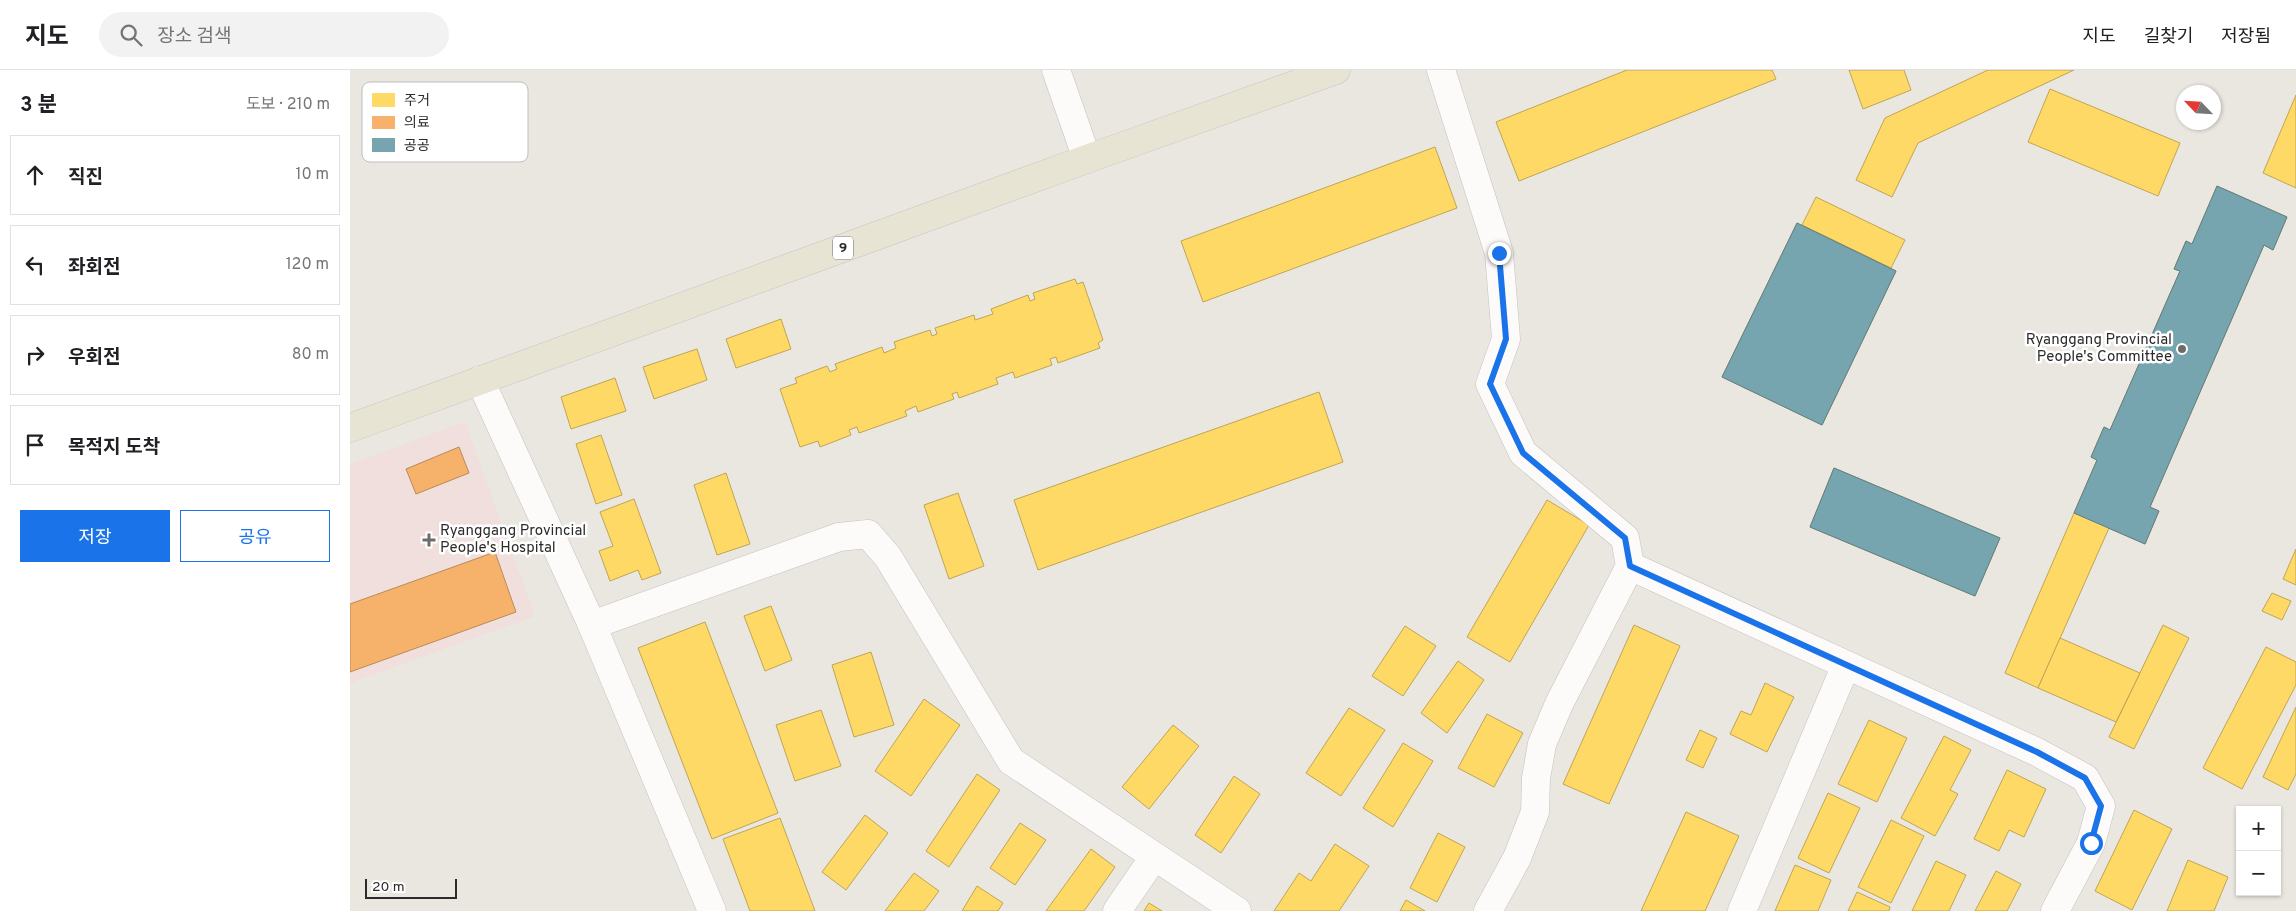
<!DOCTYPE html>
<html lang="ko">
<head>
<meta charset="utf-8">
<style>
  body { margin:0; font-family:Overpass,"Noto Sans KR",sans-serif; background:#f2f2f2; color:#202124 }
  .controls { position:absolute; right:15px; bottom:15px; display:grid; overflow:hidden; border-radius:0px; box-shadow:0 1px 4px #0004 }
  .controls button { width:45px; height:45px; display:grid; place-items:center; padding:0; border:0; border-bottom:1px solid #e0e0e0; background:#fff; color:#202124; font:25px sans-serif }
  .compass { position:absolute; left:1826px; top:15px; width:45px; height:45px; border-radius:50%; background:#fff; box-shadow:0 1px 4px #0004; rotate:295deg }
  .scale { position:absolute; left:15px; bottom:12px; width:92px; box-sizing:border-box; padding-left:5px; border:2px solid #2b2b2b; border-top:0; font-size:14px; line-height:18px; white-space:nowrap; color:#2b2b2b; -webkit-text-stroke:4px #fff; paint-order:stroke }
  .stop { position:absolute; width:15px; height:15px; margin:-11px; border:4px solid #1a73e8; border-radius:50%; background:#fff }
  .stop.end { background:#1a73e8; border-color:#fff; box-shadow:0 1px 5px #0008 }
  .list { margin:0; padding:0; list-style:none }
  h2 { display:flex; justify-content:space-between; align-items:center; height:65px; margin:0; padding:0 20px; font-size:21px }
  h2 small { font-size:16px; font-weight:400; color:#757577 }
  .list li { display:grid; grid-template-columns:32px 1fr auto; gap:15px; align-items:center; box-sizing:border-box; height:80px; margin:0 10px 10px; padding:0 10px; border:1px solid #e0e0e0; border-radius:0px }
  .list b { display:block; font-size:19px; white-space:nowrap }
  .list em { font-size:16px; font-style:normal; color:#757577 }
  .actions { display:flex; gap:10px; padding:15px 20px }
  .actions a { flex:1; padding:11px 0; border:1px solid #1a73e8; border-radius:0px; text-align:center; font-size:18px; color:#1a73e8 }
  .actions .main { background:#1a73e8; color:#fff }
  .icon { flex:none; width:28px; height:28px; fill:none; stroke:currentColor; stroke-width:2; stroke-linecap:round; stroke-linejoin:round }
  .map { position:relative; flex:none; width:1946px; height:841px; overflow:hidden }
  header { display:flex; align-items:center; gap:30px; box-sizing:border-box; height:70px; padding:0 25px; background:#fff; border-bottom:1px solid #e0e0e0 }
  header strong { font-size:24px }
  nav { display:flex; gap:28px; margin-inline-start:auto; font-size:18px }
  .search { width:350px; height:45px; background:#f2f2f2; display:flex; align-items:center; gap:12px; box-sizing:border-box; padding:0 18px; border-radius:28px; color:#757577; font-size:19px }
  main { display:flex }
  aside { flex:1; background:#fff }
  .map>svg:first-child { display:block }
  .medical { fill:#f0dfdc }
  .homes { fill:#ffd966; stroke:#bfa554 }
  .health { fill:#f6b26b; stroke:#b98a58 }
  .public { fill:#76a5af; stroke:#608087 }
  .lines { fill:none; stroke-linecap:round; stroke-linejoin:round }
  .minor-casing { stroke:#c3c2c2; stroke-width:29 }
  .primary-casing { stroke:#c5c4c1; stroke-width:29 }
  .minor { stroke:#fcfbfa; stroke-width:28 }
  .primary { stroke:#e8e4d3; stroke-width:28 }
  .route { stroke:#1a73e8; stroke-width:6 }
  .poi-dot { fill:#6e6c6a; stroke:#fff; stroke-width:2 }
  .labels { text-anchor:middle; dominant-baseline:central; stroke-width:5; stroke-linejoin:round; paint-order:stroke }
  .shield { fill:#fff; stroke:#6b6b6b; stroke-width:1 }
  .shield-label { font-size:14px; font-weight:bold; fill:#2b2b2b }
  .poi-label { font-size:15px; fill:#2b2b2b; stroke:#fff; text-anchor:end }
  .key { fill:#fff; stroke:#bfbfbf; stroke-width:1 }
  .key-label { font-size:14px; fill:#2b2b2b }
</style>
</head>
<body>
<header>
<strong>지도</strong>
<div class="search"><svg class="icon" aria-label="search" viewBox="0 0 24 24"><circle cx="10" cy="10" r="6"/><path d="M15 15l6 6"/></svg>장소 검색</div>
<nav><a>지도</a><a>길찾기</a><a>저장됨</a></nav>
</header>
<main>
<aside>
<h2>3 분<small>도보 · 210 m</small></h2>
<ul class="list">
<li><svg class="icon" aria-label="ahead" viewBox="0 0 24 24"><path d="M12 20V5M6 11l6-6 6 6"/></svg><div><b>직진</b></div><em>10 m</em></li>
<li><svg class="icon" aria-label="left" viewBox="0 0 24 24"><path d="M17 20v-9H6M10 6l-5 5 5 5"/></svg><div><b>좌회전</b></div><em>120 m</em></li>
<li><svg class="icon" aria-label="right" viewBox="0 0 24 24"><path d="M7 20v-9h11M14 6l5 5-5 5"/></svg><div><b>우회전</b></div><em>80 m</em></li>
<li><svg class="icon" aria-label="arrive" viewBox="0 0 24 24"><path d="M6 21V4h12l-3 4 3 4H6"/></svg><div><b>목적지 도착</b></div></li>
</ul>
<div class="actions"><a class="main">저장</a><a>공유</a></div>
</aside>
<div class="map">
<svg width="1946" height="841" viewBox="0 0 1946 841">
  <rect width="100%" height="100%" fill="#eae6e0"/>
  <!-- medical -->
  <polygon class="medical" points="115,352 185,546 0,613 0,394"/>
  <!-- homes -->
  <g class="homes">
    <polygon points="1277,0 1422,0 1426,9 1169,111 1146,52"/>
    <polygon points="1499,0 1554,0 1561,20 1513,39"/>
    <polygon points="1638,0 1724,0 1568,73 1542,127 1506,110 1535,48"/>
    <polygon points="1700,19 1830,73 1808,126 1678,72"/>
    <polygon points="1946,25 1946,118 1913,103"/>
    <polygon points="1085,77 1107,138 853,232 831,171"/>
    <polygon points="1867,116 1937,147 1923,180 1914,175 1800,437 1809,441 1795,474 1724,443 1747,390 1741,387 1754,357 1760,360 1830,201 1824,199 1836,171 1842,174"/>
    <polygon points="1466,127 1555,170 1541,198 1452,155"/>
    <polygon points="1447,153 1546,201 1472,355 1372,307"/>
    <polygon points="725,209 727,214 733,212 753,270 748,273 750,278 708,293 706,287 700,289 702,295 665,308 663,302 646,308 648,314 609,328 607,322 602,324 604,329 568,342 566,336 555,341 557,346 509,363 507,357 499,360 501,365 470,377 468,371 450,377 430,319 447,313 445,308 477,296 480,302 487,299 485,294 532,277 534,283 546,278 544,272 580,260 582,266 587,264 585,258 624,245 625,250 643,244 641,239 678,225 680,231 685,229 683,223"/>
    <polygon points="431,249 441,279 386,298 376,269"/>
    <polygon points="347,279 357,310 304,329 293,297"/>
    <polygon points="265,308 276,341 221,359 211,327"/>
    <polygon points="969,322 993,392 688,500 664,430"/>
    <polygon points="251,365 272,425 246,434 226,374"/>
    <polygon points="1484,398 1650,468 1625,526 1460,457"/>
    <polygon points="376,403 400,474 367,485 344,415"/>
    <polygon points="608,423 634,496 599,509 574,435"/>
    <polygon points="284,429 311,503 292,510 288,500 260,511 249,481 263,476 250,442"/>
    <polygon points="1197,430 1239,455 1160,592 1117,567"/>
    <polygon points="1724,443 1759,458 1688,618 1655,603"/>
    <polygon points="1946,479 1946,515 1933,509"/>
    <polygon points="1922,523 1941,531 1932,550 1912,541"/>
    <polygon points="421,536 442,590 415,601 394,546"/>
    <polygon points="355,552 428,743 362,769 288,578"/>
    <polygon points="1284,555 1330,576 1259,734 1213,714"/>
    <polygon points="1813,555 1839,568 1784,679 1759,667"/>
    <polygon points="1055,556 1086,576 1053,626 1022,606"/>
    <polygon points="1710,568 1790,603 1766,652 1688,618"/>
    <polygon points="1916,577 1946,592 1946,615 1892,719 1853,698"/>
    <polygon points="521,582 544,655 504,667 482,595"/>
    <polygon points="1108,591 1134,610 1097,663 1071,643"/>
    <polygon points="1415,613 1444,627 1417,682 1380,664 1391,641 1401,645"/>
    <polygon points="574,629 610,655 561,726 525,701"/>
    <polygon points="1946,637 1946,704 1938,720 1913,707"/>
    <polygon points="999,638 1035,660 991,726 956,703"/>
    <polygon points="471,640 491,696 445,711 426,655"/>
    <polygon points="1137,644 1173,663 1144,717 1108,698"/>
    <polygon points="1519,650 1557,668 1527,732 1488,714"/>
    <polygon points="823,655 849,676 799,739 772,717"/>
    <polygon points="1350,660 1367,668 1353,698 1336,690"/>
    <polygon points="1594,666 1621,680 1600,720 1608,724 1585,766 1551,748"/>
    <polygon points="1053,673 1083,691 1043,757 1013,738"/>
    <polygon points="1657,700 1696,719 1674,767 1659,760 1649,781 1624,769"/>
    <polygon points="627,704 650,720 599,797 576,781"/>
    <polygon points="884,706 910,724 871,783 845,765"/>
    <polygon points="1478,723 1510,738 1479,803 1448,788"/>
    <polygon points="1784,740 1822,759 1782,840 1745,821"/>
    <polygon points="1336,742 1389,766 1355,841 1291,841"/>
    <polygon points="515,745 538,763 496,820 472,802"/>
    <polygon points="430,748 465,841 400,841 373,769"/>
    <polygon points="1541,750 1574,766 1541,833 1508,817"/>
    <polygon points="670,753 696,770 665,815 640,798"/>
    <polygon points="1088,763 1115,777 1087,832 1060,818"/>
    <polygon points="985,774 1019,796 989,841 924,841 949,803 961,811"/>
    <polygon points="741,779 765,797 734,841 696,841"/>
    <polygon points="1838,790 1878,807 1864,841 1817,841"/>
    <polygon points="1586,791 1616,805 1599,841 1562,841"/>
    <polygon points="1445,795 1481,810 1468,841 1425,841"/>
    <polygon points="1646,801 1671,814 1657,841 1625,841"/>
    <polygon points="564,803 589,821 574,841 535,841"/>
    <polygon points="627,816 653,833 648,841 612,841"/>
    <polygon points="1507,822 1540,837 1539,841 1498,841"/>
    <polygon points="1056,830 1075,841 1050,841"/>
    <polygon points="799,833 812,841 794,841"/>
  </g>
  <!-- health -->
  <g class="health">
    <polygon points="109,377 119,403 66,424 56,399"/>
    <polygon points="145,482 166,542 0,602 0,534"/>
  </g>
  <!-- public -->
  <g class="public">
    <polygon points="1867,116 1937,147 1923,180 1914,175 1800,437 1809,441 1795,474 1724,443 1747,390 1741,387 1754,357 1760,360 1830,201 1824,199 1836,171 1842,174"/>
    <polygon points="1447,153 1546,201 1472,355 1372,307"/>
    <polygon points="1484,398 1650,468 1625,526 1460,457"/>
  </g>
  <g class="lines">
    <defs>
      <g id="minor">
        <polyline points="706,0 737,89"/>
        <polyline points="1091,0 1149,183 1156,269 1140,314 1173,383 1275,468 1280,496 1209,634 1192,674 1186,708 1185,742 1167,788 1138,841"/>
        <polyline points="130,310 242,555 362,841"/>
        <polyline points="1280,496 1687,682 1735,708 1751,736 1741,773 1705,841"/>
        <polyline points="242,555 489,467 518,464 538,487 661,691 887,841"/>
        <polyline points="767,841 804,787"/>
        <polyline points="1392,841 1496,595"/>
      </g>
      <polyline id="primary" points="0,358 737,89 986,0"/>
    </defs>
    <!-- minor casing -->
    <use href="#minor" class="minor-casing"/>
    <!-- primary casing -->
    <use href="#primary" class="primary-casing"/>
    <!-- minor -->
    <use href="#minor" class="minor"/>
    <!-- primary -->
    <use href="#primary" class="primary"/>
  </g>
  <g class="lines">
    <!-- route -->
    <polyline class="route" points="1149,183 1156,269 1140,314 1173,383 1275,468 1280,496 1687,682 1735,708 1751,736 1741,773"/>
  </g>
  <!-- markers -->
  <g class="poi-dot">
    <circle cx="1832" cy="279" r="5"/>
    <path d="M76.5 462.5h5v5h5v5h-5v5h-5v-5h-5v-5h5z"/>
  </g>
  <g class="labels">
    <!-- shield labels -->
    <rect class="shield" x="483" y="166.5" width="20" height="23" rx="4"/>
    <g class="shield-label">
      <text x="493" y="178">9</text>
    </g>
    <!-- poi labels -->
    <g class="poi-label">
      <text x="1822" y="270">Ryanggang Provincial<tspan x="1822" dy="17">People's Committee</tspan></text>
      <text x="90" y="461" text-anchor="start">Ryanggang Provincial<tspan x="90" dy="17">People's Hospital</tspan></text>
    </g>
  </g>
  <!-- legend -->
  <rect x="12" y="12" width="166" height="80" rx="8" class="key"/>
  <rect x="22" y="23" width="23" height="14" fill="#ffd966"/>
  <rect x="22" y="46" width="23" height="13" fill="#f6b26b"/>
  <rect x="22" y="68" width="23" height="14" fill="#76a5af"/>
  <g class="key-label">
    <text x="54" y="35">주거</text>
    <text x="54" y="57">의료</text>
    <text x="54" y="80">공공</text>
  </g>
</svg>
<div class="controls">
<button>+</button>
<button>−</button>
</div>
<svg class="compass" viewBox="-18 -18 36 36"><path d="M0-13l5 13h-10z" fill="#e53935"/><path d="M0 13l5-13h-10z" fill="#757577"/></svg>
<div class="scale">20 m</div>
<div class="stop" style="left:1741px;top:773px"></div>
<div class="stop end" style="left:1149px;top:183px"></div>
</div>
</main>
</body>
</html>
